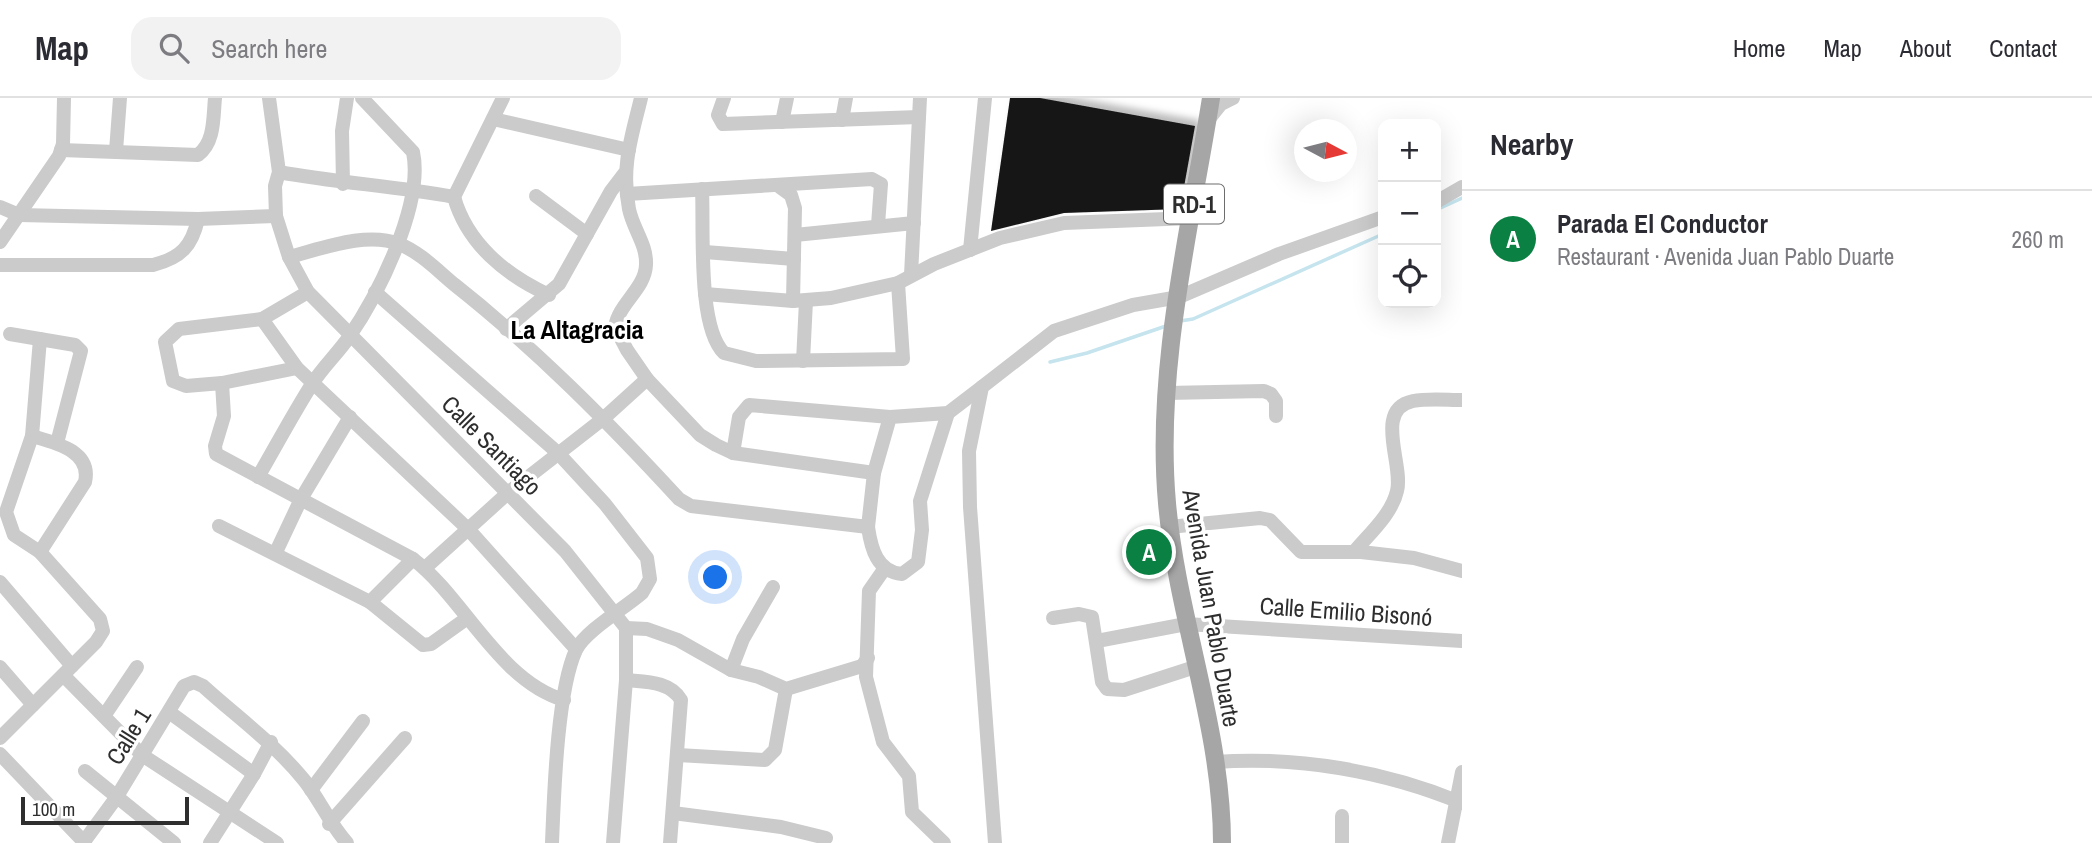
<!DOCTYPE html>
<html lang="en">
<head>
<meta charset="utf-8">
<style>
  body { margin:0; font-family:"Archivo Narrow",sans-serif; background:#f2f2f3; color:#2b2b33 }
  .controls { position:absolute; right:21px; top:21px; display:grid; overflow:hidden; border-radius:14px; box-shadow:0 7px 28px #0002 }
  .controls button { width:63px; height:63px; display:grid; place-items:center; padding:0; border:0; border-bottom:2px solid #e1e1e2; background:#fff; color:#2b2b33; font:35px sans-serif }
  .compass { position:absolute; left:1294px; top:21px; width:63px; height:63px; border-radius:50%; background:#fff; box-shadow:0 7px 28px #0002; rotate:97deg }
  .scale { position:absolute; left:21px; bottom:18px; width:168px; box-sizing:border-box; padding-left:7px; border:4px solid #2e2e2e; border-top:0; font-size:19px; line-height:24px; white-space:nowrap; color:#2e2e2e; -webkit-text-stroke:5px #fff; paint-order:stroke }
  .you { position:absolute; left:716px; top:480px; width:24px; height:24px; margin:-18px; border:5px solid #fff; border-radius:50%; background:#1a73e8; box-shadow:0 0 0 10px #1a73e833 }
  .badge { display:grid; place-items:center; width:46px; height:46px; border-radius:50%; background:#0b8043; color:#fff; font-size:23px; font-weight:700 }
  .pin { position:absolute; translate:-50% -50%; border:4px solid #fff; box-shadow:0 2px 7px #0006 }
  .list { margin:0; padding:0; list-style:none }
  h2 { display:flex; justify-content:space-between; align-items:center; height:91px; margin:0; padding:0 28px; font-size:30px }
  h2 small { font-size:23px; font-weight:400; color:#7c7c81 }
  .list li { display:grid; grid-template-columns:46px 1fr auto; gap:21px; align-items:center; box-sizing:border-box; height:98px; padding:0 28px; border-top:2px solid #e1e1e2 }
  .list b { display:block; font-size:26px; white-space:nowrap }
  .list p { margin:0; font-size:23px; white-space:nowrap; color:#7c7c81 }
  .list em { font-size:23px; font-style:normal; color:#7c7c81 }
  .icon { flex:none; width:38px; height:38px; fill:none; stroke:currentColor; stroke-width:2; stroke-linecap:round; stroke-linejoin:round }
  .map { position:relative; flex:none; width:1462px; height:745px; overflow:hidden }
  header { display:flex; align-items:center; gap:42px; box-sizing:border-box; height:98px; padding:0 35px; background:#fff; border-bottom:2px solid #e1e1e2 }
  header strong { font-size:33px }
  nav { display:flex; gap:38px; margin-inline-start:auto; font-size:24px }
  .search { width:490px; height:63px; background:#f2f2f3; display:flex; align-items:center; gap:18px; box-sizing:border-box; padding:0 24px; border-radius:21px; color:#7c7c81; font-size:26px }
  main { display:flex }
  aside { flex:1; background:#fff }
  .map>svg:first-child { display:block }
  .lines { fill:none; stroke-linecap:round; stroke-linejoin:round }
  .stream { stroke:#c5e4ee; stroke-width:3.5 }
  .building { fill:#151515; filter:url(#shadow) }
  .minor { stroke:#cbcbcb; stroke-width:14 }
  .major { stroke:#a6a6a6; stroke-width:18 }
  .labels { text-anchor:middle; dominant-baseline:central; stroke-width:7; stroke-linejoin:round; paint-order:stroke }
  .shield { fill:#fff; stroke:#6d6d6d; stroke-width:2 }
  .shield-label { font-size:23px; font-weight:bold; fill:#2e2e2e }
  .street-label { font-size:24px; fill:#2e2e2e; stroke:#fff }
  .neighbourhood-label { font-size:26px; font-weight:bold; fill:#000; stroke:#fff }
</style>
</head>
<body>
<header>
<strong>Map</strong>
<div class="search"><svg class="icon" aria-label="search" viewBox="0 0 24 24"><circle cx="10" cy="10" r="6"/><path d="M15 15l6 6"/></svg>Search here</div>
<nav><a>Home</a><a>Map</a><a>About</a><a>Contact</a></nav>
</header>
<main>
<div class="map">
<svg width="1462" height="745" viewBox="0 0 1462 745">
  <defs>
    <filter id="shadow"><feDropShadow dx="5.5" dy="-5.5" stdDeviation="3.5" flood-color="#0004"/></filter>
  </defs>
  <rect width="100%" height="100%" fill="#fff"/>
  <g class="lines">
    <!-- stream -->
    <g class="stream">
      <polyline points="1436,112 1462,100"/>
      <polyline points="1180,223 1193,221 1383,136"/>
      <polyline points="1050,264 1087,255 1166,228"/>
    </g>
  </g>
  <!-- building -->
  <polygon class="building" points="1010,0 1040,0 1195,28 1180,111 1064,115 991,133"/>
  <g class="lines">
    <!-- minor -->
    <g class="minor">
      <polyline points="269,0 279,74 275,88 276,118 289,159 308,194 565,453 626,530 626,582 613,745"/>
      <path d="M 641,0 C 631,41 621,69 629,111 C 633,131 647,146 646,167 C 645,191 619,205 615,229 L 627,252 L 647,281 L 700,337 L 716,347 L 733,355 L 874,375 L 890,319 L 948,315 L 982,289"/>
      <polyline points="724,0 718,17 723,26 919,19"/>
      <polyline points="493,21 629,52"/>
      <polyline points="1209,21 1221,6 1233,0"/>
      <polyline points="842,22 846,0"/>
      <polyline points="782,24 787,0"/>
      <path d="M 61,52 L 198,57 C 215,44 213,20 215,0"/>
      <polyline points="116,53 120,0"/>
      <path d="M 279,74 C 338,85 396,88 454,99 C 467,145 505,177 549,197"/>
      <polyline points="343,86 342,33 347,0"/>
      <polyline points="780,89 791,97 795,110 793,203"/>
      <path d="M 702,91 C 704,130 697,229 724,255 L 756,263 L 903,261 L 898,185"/>
      <polyline points="627,96 872,81 881,86 878,127"/>
      <polyline points="536,98 587,136"/>
      <polyline points="454,99 503,0"/>
      <polyline points="1436,104 1462,89"/>
      <polyline points="0,109 19,117 198,121 276,118"/>
      <polyline points="795,137 914,125"/>
      <polyline points="0,144 59,58 63,46 64,0"/>
      <polyline points="970,152 985,0"/>
      <polyline points="705,154 794,161"/>
      <path d="M 289,159 C 321,151 366,133 399,146 C 420,154 438,173 455,187 C 536,251 609,325 679,401 L 691,408 L 868,429 L 874,375"/>
      <path d="M 0,167 L 153,167 C 181,160 192,148 198,121"/>
      <polyline points="911,177 920,0"/>
      <path d="M 308,194 L 262,221 L 179,231 L 165,244 L 173,283 L 186,288 L 222,285 L 224,318 L 215,348 L 216,356 L 413,461 C 464,500 499,583 564,602"/>
      <path d="M 375,194 L 558,355 L 605,406 L 647,460 L 650,481 L 642,495 C 625,510 585,533 576,552 C 557,593 554,697 552,745"/>
      <polyline points="705,196 793,203 831,200 898,185 934,166 1000,140 1064,125 1192,120"/>
      <polyline points="262,221 297,270 469,432 576,551"/>
      <polyline points="506,231 559,186 611,93 624,76"/>
      <polyline points="10,236 75,247 81,253 57,345"/>
      <polyline points="803,263 806,203"/>
      <polyline points="222,285 297,270"/>
      <polyline points="1167,295 1264,293 1271,296 1276,303 1276,318"/>
      <path d="M 32,338 C 56,345 92,353 85,384 L 40,454"/>
      <polyline points="733,355 739,319 749,307 890,319"/>
      <path d="M 258,379 C 276,348 293,316 312,286 C 323,269 338,255 349,239 C 378,197 424,106 413,54 L 362,0"/>
      <polyline points="219,428 370,504 413,461"/>
      <path d="M 868,429 C 871,450 877,474 902,476 L 918,464 L 922,432 L 920,403 L 948,315"/>
      <polyline points="1169,429 1260,420 1270,422 1301,454 1361,454 1414,460 1462,473"/>
      <polyline points="276,454 301,401 350,319"/>
      <path d="M 1354,454 C 1369,436 1392,416 1397,393 C 1404,367 1373,311 1413,303 C 1428,300 1447,302 1462,302"/>
      <polyline points="425,470 509,394 604,320 647,281"/>
      <polyline points="885,470 869,493 866,579 883,644 909,678 912,714 944,745"/>
      <polyline points="0,484 72,568"/>
      <polyline points="370,504 423,547 431,546 466,521"/>
      <polyline points="1053,520 1079,516 1092,519 1102,584 1107,591 1124,592 1195,569"/>
      <polyline points="626,530 647,531 678,542 731,572 759,579 786,591 862,568 868,560"/>
      <polyline points="1097,543 1186,526 1462,543"/>
      <polyline points="0,569 33,607"/>
      <polyline points="731,572 743,541 773,489"/>
      <polyline points="64,578 142,657 277,745"/>
      <path d="M 626,582 C 645,584 670,583 681,602 L 670,745"/>
      <polyline points="169,614 254,676"/>
      <polyline points="104,618 137,569"/>
      <polyline points="0,640 96,544 103,533 100,521 40,454 14,437 6,414 32,338 40,241"/>
      <polyline points="0,656 85,745"/>
      <polyline points="678,657 765,662 775,652 786,591"/>
      <path d="M 1215,664 C 1298,658 1385,673 1462,705"/>
      <polyline points="85,673 174,745"/>
      <polyline points="311,692 363,623"/>
      <polyline points="673,715 781,729 826,740"/>
      <polyline points="329,726 405,640"/>
      <path d="M 83,745 L 116,700 L 184,588 L 194,584 L 203,588 C 237,619 274,645 304,682 C 320,702 329,725 347,745"/>
      <polyline points="210,745 254,676 271,644"/>
      <polyline points="995,745 970,409 969,353 982,289 1054,233 1133,207 1179,199 1279,156 1383,119"/>
      <polyline points="1342,745 1342,718"/>
      <polyline points="1448,745 1462,674"/>
    </g>
    <!-- major -->
    <path class="major" d="M 1211,0 C 1190,132 1155,270 1167,405 C 1177,519 1222,630 1222,745"/>
  </g>
  <g class="labels">
    <!-- shield labels -->
    <rect class="shield" x="1164" y="86.5" width="60" height="39" rx="5"/>
    <g class="shield-label">
      <text x="1194" y="106">RD-1</text>
    </g>
    <!-- street labels -->
    <g class="street-label">
      <text transform="translate(492 347) rotate(45)">Calle Santiago</text>
      <text transform="translate(1212 510) rotate(80)">Avenida Juan Pablo Duarte</text>
      <text transform="translate(1346 513) rotate(4)">Calle Emilio Bisonó</text>
      <text transform="translate(128 638) rotate(-58)">Calle 1</text>
    </g>
    <!-- neighbourhood labels -->
    <g class="neighbourhood-label">
      <text x="577" y="231">La Altagracia</text>
    </g>
  </g>
</svg>
<div class="controls">
<button>+</button>
<button>−</button>
<button><svg class="icon" aria-label="locate" viewBox="0 0 24 24"><circle cx="12" cy="12" r="6"/><path d="M12 2v4M12 18v4M2 12h4M18 12h4"/></svg></button>
</div>
<svg class="compass" viewBox="-18 -18 36 36"><path d="M0-13l5 13h-10z" fill="#e53935"/><path d="M0 13l5-13h-10z" fill="#7c7c81"/></svg>
<div class="scale">100 m</div>
<div class="you"></div>
<div class="pin badge" style="left:1149px;top:454px">A</div>
</div>
<aside>
<h2>Nearby<small></small></h2>
<ul class="list">
<li><span class="badge">A</span><div><b>Parada El Conductor</b><p>Restaurant · Avenida Juan Pablo Duarte</p></div><em>260 m</em></li>
</ul>
</aside>
</main>
</body>
</html>
